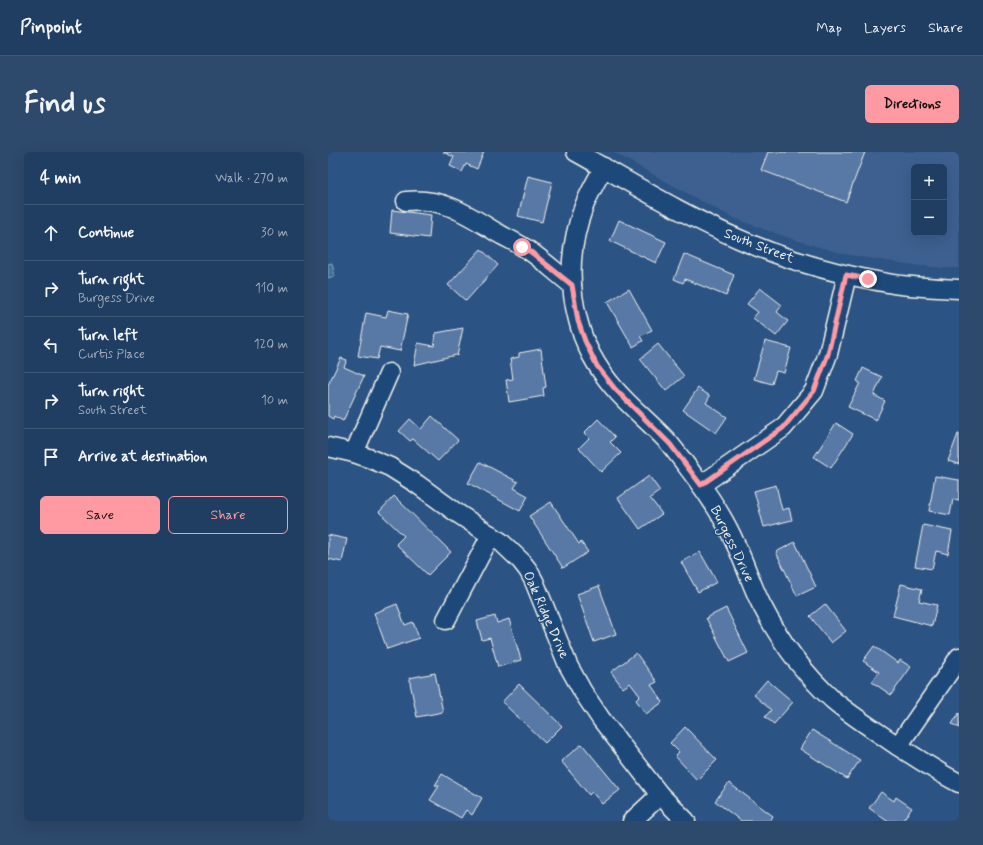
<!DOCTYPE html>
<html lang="en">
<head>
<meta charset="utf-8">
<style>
  body { margin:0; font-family:Mynerve,sans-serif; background:#2d496b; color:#f1f3f6 }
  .controls { position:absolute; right:12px; top:12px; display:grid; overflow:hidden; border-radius:6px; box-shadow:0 4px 16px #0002 }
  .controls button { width:36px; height:36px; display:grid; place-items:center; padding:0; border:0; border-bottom:1px solid #3d5777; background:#203e62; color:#f1f3f6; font:20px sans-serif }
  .stop { position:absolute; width:12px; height:12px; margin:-9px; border:3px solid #ff9aa2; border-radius:50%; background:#fff }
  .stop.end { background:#ff9aa2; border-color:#fff; box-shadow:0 1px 4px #0008 }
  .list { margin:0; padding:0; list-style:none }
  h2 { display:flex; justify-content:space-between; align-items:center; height:52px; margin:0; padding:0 16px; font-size:17px }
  h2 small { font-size:13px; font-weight:400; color:#a2aebe }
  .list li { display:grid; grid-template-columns:26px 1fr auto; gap:12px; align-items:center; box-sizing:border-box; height:56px; padding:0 16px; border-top:1px solid #3d5777 }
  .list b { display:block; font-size:15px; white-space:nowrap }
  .list p { margin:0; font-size:13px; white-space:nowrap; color:#a2aebe }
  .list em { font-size:13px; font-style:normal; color:#a2aebe }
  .actions { display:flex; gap:8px; padding:12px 16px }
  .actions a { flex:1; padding:9px 0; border:1px solid #ff9aa2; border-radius:6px; text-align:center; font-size:14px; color:#ff9aa2 }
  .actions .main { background:#ff9aa2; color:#111 }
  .icon { flex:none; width:22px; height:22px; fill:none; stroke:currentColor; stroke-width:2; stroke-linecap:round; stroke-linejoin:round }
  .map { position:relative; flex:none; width:631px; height:669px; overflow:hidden; border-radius:6px }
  header { display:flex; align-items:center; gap:24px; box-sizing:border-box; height:56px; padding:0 20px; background:#203e62; border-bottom:1px solid #3d5777 }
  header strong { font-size:19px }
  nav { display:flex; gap:22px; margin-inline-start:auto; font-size:14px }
  .intro { display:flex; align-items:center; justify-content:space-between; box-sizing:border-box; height:96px; padding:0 24px }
  h1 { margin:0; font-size:28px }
  .button { padding:10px 18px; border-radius:6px; background:#ff9aa2; color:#111; font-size:14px; font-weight:700 }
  main { display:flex; gap:24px; padding:0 24px }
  aside { flex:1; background:#203e62; border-radius:6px; box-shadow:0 4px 16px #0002 }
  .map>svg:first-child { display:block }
  .built { fill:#3d6190; fill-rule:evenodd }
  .water { fill:url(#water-waves); stroke:#88a7bb }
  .building { fill:#5979a6; stroke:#f4f1e8 }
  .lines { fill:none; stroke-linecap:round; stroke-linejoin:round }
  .minor-casing { stroke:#f4f1e8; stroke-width:21 }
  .minor { stroke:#1f4a7a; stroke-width:18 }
  .route { stroke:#ff9aa2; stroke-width:5 }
  .labels { text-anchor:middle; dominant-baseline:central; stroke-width:3; stroke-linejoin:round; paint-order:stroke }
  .street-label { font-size:14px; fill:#f4f1e8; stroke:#1f4a7a }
</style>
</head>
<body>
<header>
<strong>Pinpoint</strong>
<nav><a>Map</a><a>Layers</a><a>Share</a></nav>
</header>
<div class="intro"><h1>Find us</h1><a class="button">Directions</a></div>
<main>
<aside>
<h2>4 min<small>Walk · 270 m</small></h2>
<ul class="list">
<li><svg class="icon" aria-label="ahead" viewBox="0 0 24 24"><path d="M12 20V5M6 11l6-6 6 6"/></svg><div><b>Continue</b></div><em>30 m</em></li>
<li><svg class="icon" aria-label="right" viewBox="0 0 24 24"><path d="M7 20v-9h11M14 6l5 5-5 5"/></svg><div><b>Turn right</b><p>Burgess Drive</p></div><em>110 m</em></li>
<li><svg class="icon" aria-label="left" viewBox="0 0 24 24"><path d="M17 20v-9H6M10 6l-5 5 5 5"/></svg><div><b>Turn left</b><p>Curtis Place</p></div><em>120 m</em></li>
<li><svg class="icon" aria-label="right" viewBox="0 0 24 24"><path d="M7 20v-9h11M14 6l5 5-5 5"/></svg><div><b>Turn right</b><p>South Street</p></div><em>10 m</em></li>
<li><svg class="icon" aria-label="arrive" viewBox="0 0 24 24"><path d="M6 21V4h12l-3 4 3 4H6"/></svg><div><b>Arrive at destination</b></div></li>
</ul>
<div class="actions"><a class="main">Save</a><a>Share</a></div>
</aside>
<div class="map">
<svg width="631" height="669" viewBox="0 0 631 669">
  <defs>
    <pattern id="water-waves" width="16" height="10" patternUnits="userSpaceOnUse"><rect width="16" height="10" fill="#40759d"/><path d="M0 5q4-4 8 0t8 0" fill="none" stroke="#445e72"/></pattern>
  </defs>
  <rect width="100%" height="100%" fill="#2b5383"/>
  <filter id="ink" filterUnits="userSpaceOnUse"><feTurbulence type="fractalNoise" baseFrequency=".025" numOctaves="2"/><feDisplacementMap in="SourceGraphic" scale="8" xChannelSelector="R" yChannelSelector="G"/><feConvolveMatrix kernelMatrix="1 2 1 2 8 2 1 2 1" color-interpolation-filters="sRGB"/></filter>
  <g filter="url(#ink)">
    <!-- built -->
    <path class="built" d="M 285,0 L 631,0 L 631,116 L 617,116 L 584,113 L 516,102 L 480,92 L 441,79 L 408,67 L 371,48 ZM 586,15 L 616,15 L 616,81 L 586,81 Z"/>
    <!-- water -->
    <polygon class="water" points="4,111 7,124 0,126 0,112"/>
    <!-- building -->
    <g class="building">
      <polygon points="115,0 156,0 149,17 138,12 134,20 122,14 126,5"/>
      <polygon points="440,0 537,0 518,50 433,18"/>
      <polygon points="200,24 224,30 214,70 190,64"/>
      <polygon points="64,58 103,63 101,86 62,81"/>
      <polygon points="291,68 338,90 328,111 282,89"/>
      <polygon points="153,97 170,113 138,149 120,133"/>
      <polygon points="356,102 406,123 398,144 357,127 355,131 346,127"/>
      <polygon points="432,136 454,153 449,160 460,169 448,184 425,166 430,160 419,152"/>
      <polygon points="301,137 324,178 312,184 315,189 305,195 279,150"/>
      <polygon points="60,158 80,162 72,199 52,195 49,207 30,204 38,161 58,165"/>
      <polygon points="135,176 129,204 128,203 86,213 90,191 106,194 108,181"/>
      <polygon points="437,189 463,196 456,221 448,219 444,232 426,227"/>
      <polygon points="330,192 356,224 338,239 312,207"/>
      <polygon points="213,197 218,235 215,236 216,244 181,250 178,228 185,227 182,207 191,205 191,201"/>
      <polygon points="13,206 19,208 16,215 36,224 15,269 6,264 5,267 0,264 0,233"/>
      <polygon points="535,216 554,225 546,243 557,249 548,268 520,255 532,231 529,229"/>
      <polygon points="370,236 382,244 378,251 399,265 388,281 355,258"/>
      <polygon points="104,264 130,288 110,309 85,287 82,289 71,279 82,267 93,277"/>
      <polygon points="270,267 287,285 282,290 293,301 273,320 251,296 261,286 256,281"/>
      <polygon points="508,271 525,282 503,316 486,305"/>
      <polygon points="630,282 631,282 631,312 620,309"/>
      <polygon points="152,310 190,330 186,336 200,344 192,359 140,331"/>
      <polygon points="321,324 332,339 322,346 334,362 312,377 290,346"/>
      <polygon points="607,324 631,328 631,348 625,347 622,363 601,359"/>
      <polygon points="448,333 454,358 461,356 464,368 436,375 426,339"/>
      <polygon points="66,344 123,400 100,423 68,392 76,384 51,360"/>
      <polygon points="223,350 251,392 253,390 260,400 235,416 201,364"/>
      <polygon points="595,373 624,379 620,402 608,399 604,417 587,414"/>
      <polygon points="0,383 19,387 14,410 0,407"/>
      <polygon points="467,390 488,435 469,444 448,400"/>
      <polygon points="372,400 389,430 370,440 353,410"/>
      <polygon points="573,432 594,437 591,449 609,453 604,474 565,464"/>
      <polygon points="271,434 288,482 266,490 249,442"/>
      <polygon points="69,452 77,473 85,470 91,486 59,497 46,461"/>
      <polygon points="497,452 518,479 503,491 482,464"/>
      <polygon points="398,456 420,501 401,510 378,466"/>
      <polygon points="167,464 169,471 181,467 193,508 170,515 162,486 154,488 149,469"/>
      <polygon points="546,494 570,511 572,508 583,515 563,543 544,530 551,520 535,509"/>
      <polygon points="308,501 329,530 323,533 335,550 318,562 308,548 312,544 302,531 295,536 283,520"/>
      <polygon points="107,521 115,560 89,565 81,526"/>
      <polygon points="439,528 465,550 446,572 437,565 443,558 426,543"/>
      <polygon points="191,532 234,574 217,591 174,550"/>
      <polygon points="631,561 631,576 624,572"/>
      <polygon points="357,575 389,608 369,628 347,604 351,600 342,591"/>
      <polygon points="484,578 532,608 519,627 472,597"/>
      <polygon points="254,592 292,638 274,652 264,640 261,643 233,609"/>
      <polygon points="114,622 154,646 144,663 138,658 133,666 102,648 111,634 107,633"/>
      <polygon points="401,631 445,664 442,669 413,669 387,649"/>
      <polygon points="553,640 566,649 568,645 584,656 574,669 559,669 541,656"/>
    </g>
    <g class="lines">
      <defs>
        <g id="minor">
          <path d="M 248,0 C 302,30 355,63 411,87 C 460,109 512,123 565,132 C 587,135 609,136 631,137"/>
          <path d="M 276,15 C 268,29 260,43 255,57 C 242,93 240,131 250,168 C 256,193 269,216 286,236 C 303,256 324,272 341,291 C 350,302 358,313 367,325 C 382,345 397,368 407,391 C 417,411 423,432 433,452 C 451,487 475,521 505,548 C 525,565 547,578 568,593 C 589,606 609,620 631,631"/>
          <path d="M 78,49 C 115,45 138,62 168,80 C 180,87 192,92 203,100 C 217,110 230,122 244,133"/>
          <polyline points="0,295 26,301 43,307 62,315 89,332 126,359 173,390 193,409 200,418 206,429 240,513 255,540 273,567 332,643 358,669"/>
          <polyline points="26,301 61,221"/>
          <polyline points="373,333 455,276 486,239 500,202 519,123"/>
          <polyline points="118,468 163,383"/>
          <polyline points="570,594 624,516 631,505"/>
          <polyline points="304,669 332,643"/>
        </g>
      </defs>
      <!-- minor casing -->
      <use href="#minor" class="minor-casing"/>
      <!-- minor -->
      <use href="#minor" class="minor"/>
    </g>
  </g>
  <g class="lines" filter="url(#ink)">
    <!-- route -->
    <polyline class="route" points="194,95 203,100 244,133 250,169 257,189 269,214 287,237 342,292 373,333 455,276 486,239 500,202 518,123 540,127"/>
  </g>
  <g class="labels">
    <!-- street labels -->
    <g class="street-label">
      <text transform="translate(431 94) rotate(21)">South Street</text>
      <text transform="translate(404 392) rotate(64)">Burgess Drive</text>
      <text transform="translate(218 463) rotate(66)">Oak Ridge Drive</text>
    </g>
  </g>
</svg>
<div class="controls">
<button>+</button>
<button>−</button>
</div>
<div class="stop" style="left:194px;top:95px"></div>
<div class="stop end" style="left:540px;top:127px"></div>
</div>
</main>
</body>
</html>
